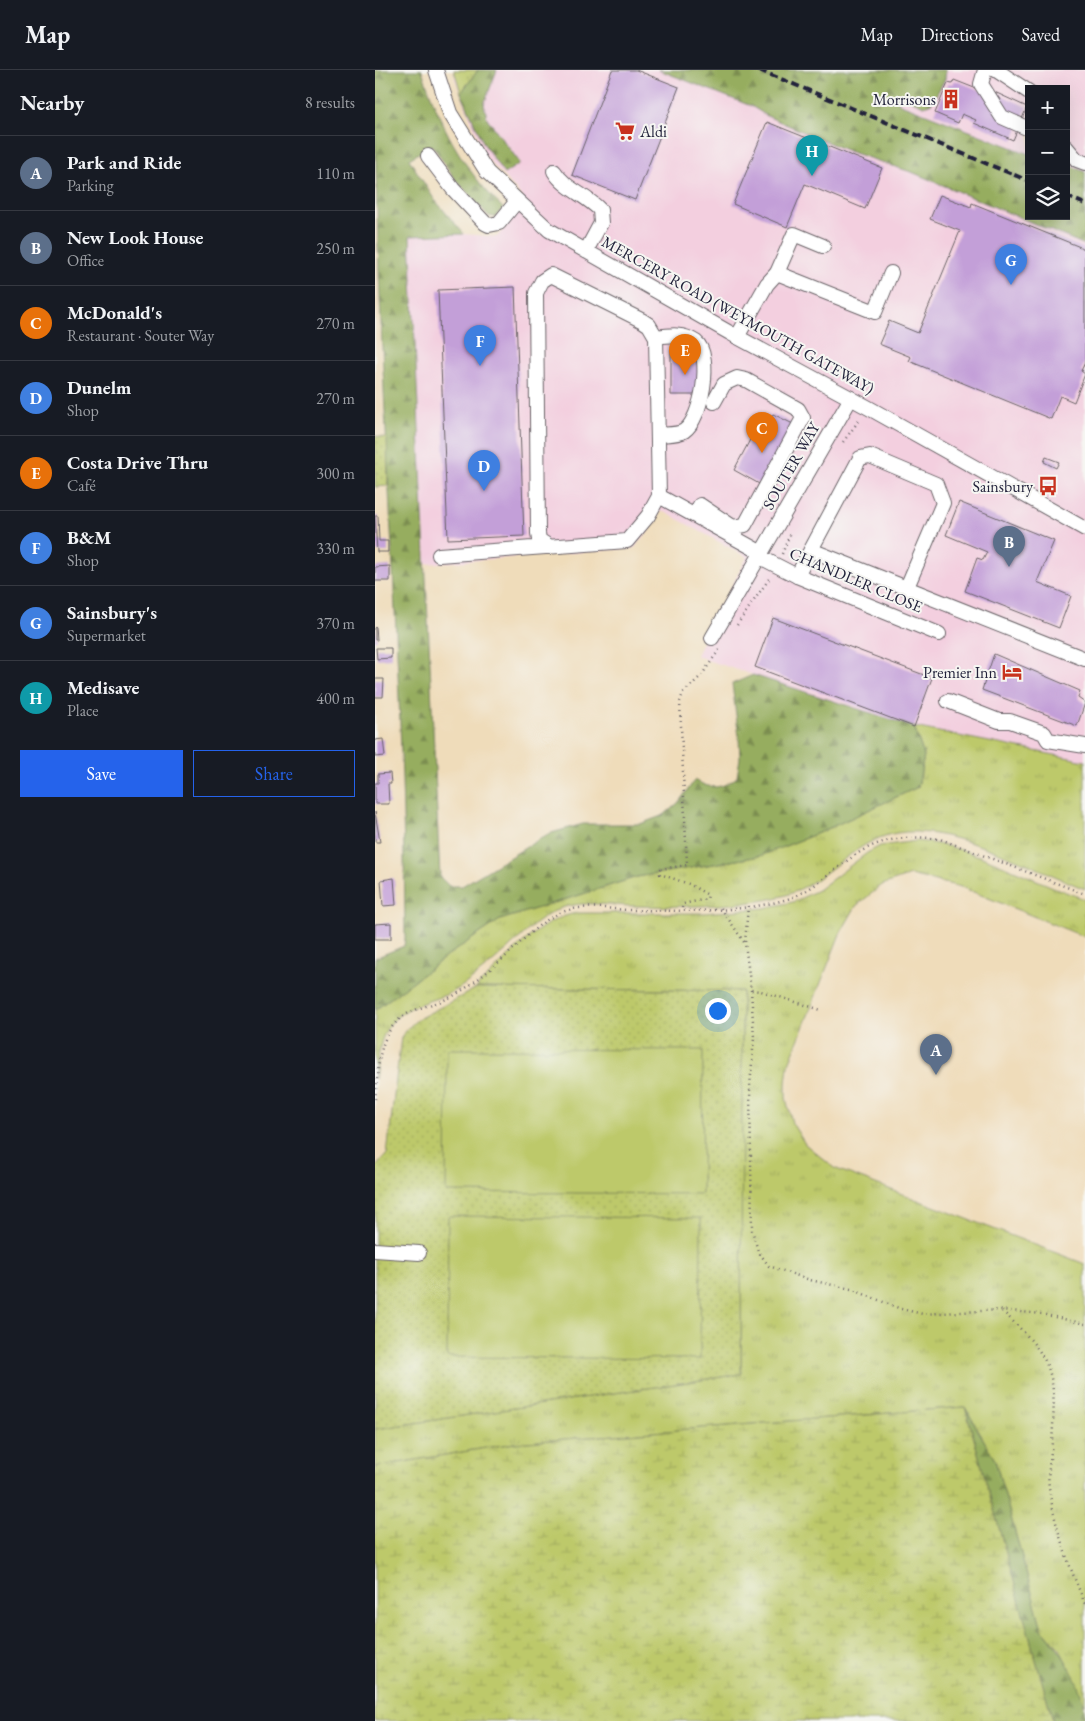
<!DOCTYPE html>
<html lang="en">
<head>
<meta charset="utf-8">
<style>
  body { margin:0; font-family:"EB Garamond",serif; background:#242831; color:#f1f3f6 }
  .controls { position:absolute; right:15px; top:15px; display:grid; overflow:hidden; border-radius:0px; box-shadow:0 5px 20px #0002 }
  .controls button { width:45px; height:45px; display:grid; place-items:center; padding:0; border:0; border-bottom:1px solid #363941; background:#171b24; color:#f1f3f6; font:25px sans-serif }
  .you { position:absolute; left:342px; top:940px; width:18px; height:18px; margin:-12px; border:4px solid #fff; border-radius:50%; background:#1a73e8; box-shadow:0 0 0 8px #1a73e833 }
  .badge { display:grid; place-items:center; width:32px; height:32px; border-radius:50%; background:#2563eb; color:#fff; font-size:16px; font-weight:700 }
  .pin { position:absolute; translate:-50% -41px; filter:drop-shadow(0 1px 2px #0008) }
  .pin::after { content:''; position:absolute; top:26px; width:18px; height:15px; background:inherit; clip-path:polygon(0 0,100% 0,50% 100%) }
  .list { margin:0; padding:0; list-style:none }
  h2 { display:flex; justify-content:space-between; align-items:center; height:65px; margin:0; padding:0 20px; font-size:21px }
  h2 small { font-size:16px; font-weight:400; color:#9ea1a6 }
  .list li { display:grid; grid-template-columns:32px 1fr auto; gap:15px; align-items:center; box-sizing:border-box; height:75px; padding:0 20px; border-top:1px solid #363941 }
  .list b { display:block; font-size:19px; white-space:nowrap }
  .list p { margin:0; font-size:16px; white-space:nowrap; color:#9ea1a6 }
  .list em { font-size:16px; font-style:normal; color:#9ea1a6 }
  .actions { display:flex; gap:10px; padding:15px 20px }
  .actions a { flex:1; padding:11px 0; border:1px solid #2563eb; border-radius:0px; text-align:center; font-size:18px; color:#2563eb }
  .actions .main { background:#2563eb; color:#fff }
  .icon { flex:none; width:28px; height:28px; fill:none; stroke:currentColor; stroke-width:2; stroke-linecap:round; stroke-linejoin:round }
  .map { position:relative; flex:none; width:710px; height:1651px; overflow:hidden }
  header { display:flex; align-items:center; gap:30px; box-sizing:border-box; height:70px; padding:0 25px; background:#171b24; border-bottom:1px solid #363941 }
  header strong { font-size:24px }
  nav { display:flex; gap:28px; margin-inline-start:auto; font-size:18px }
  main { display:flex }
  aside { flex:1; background:#171b24 }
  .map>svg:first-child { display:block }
  .built { fill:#f3cfdf; fill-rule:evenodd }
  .grass { fill:url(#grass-tufts); stroke:#707653 }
  .forest { fill:url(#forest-firs); stroke:#5c684d }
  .wetland { fill:url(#wetland-marsh); stroke:#707653 }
  .park { fill:url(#park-dots); stroke:#707653 }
  .garden { fill:#bdc96b; stroke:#707653 }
  .building { fill:#c39fd8 }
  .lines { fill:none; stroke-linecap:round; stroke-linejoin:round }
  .minor-casing { stroke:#6a6367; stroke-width:16 }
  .path { stroke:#6a6367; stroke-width:2.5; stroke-dasharray:1 4; stroke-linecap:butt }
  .minor { stroke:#fff; stroke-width:14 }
  .rail { stroke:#22223b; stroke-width:4; stroke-dasharray:8 4; stroke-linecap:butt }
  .labels { text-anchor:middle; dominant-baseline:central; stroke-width:4; stroke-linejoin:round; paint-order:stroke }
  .poi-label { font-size:16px; fill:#22223b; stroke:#f6f6f2; text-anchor:end }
  .street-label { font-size:16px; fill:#22223b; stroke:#f6f6f2 }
</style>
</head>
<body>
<header>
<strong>Map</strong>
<nav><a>Map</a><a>Directions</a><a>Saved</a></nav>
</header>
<main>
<aside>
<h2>Nearby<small>8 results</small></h2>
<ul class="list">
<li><span class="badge" style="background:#5c6f8a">A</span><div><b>Park and Ride</b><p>Parking</p></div><em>110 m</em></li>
<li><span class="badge" style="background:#5c6f8a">B</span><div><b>New Look House</b><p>Office</p></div><em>250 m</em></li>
<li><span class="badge" style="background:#e8710a">C</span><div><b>McDonald's</b><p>Restaurant · Souter Way</p></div><em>270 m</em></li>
<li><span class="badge" style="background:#3f7fe0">D</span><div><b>Dunelm</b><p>Shop</p></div><em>270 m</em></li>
<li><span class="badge" style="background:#e8710a">E</span><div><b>Costa Drive Thru</b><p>Café</p></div><em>300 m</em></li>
<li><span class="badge" style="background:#3f7fe0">F</span><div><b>B&amp;M</b><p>Shop</p></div><em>330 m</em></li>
<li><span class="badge" style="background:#3f7fe0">G</span><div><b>Sainsbury's</b><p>Supermarket</p></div><em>370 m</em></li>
<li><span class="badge" style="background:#0f9aa8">H</span><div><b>Medisave</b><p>Place</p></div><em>400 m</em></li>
</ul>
<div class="actions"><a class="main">Save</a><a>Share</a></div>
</aside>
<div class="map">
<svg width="710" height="1651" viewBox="0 0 710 1651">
  <defs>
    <pattern id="grass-tufts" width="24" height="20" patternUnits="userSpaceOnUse" patternTransform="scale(1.25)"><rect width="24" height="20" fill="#bdc96b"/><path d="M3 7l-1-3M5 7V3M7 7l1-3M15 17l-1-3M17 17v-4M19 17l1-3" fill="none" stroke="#a2ac5e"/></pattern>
    <pattern id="forest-firs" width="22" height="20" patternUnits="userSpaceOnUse" patternTransform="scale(1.25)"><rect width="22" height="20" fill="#96ad5f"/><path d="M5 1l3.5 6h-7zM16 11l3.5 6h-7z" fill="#7a8c50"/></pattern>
    <pattern id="wetland-marsh" width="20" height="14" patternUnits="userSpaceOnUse" patternTransform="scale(1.25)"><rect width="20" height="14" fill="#bdc96b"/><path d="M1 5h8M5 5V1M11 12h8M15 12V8" fill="none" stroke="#a2ac5e"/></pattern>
    <pattern id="park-dots" width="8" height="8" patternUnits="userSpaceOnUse" patternTransform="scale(1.25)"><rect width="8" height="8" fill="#bdc96b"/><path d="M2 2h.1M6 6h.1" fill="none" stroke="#a2ac5e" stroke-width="1.8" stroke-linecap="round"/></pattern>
  </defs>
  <rect width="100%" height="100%" fill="#f6f6f2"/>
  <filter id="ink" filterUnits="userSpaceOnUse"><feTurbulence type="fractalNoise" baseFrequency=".02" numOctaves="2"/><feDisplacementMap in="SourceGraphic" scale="10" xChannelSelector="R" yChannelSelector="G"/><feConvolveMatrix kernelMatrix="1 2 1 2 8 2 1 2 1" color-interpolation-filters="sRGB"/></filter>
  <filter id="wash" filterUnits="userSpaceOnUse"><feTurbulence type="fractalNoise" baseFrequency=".0096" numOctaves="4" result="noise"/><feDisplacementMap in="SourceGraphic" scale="20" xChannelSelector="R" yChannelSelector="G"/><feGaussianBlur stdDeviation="1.12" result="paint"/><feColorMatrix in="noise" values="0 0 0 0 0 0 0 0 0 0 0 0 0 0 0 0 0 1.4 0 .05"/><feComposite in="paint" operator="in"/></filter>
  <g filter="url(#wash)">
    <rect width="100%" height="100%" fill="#efdcba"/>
    <!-- built -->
    <path class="built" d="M 79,0 L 710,0 L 710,691 L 539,657 L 332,590 L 321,585 L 372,487 L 286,440 L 276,458 L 259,478 L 51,494 L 35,165 L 89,164 L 122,167 L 137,149 L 148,128 L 110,86 L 80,9 ZM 654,19 L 691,19 L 691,146 L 654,146 Z"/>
    <!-- grass -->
    <g class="grass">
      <polygon points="79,0 103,0 86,23"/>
      <path d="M 539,657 L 710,691 L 710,819 C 661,799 584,759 531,762 C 482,764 453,813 408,826 C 369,837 301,837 260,836 C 237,836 208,830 186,838 C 162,848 147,867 128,883 C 114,896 99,908 83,919 C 71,926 58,929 45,934 C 4,950 6,972 0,1009 L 0,940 L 76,883 L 125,850 L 262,807 L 385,786 L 446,762 L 543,717 L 549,686 Z"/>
      <path d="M 541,771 C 598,775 655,811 710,829 L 710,867 L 586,817 L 535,805 L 507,815 L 481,836 L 465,864 L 413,996 L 411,1013 L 411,1028 L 417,1053 L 430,1074 L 459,1098 L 710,1194 L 710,1635 L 685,1579 L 667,1559 L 620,1390 L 590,1337 L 140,1373 L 0,1397 L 0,1359 L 366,1304 L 367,921 L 102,918 L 104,914 C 135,888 161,850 202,843 L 329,843 L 389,838 L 418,832 L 443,820 L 492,783 L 505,776 Z"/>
    </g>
    <!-- forest -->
    <g class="forest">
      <path d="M 0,0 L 47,0 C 64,53 87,99 128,138 L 120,147 L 114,146 L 81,110 L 57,75 L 34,89 L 59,129 L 89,164 L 35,166 L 65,807 L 74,816 L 87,816 L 173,764 L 208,754 L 265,754 L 289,745 L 303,733 L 320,710 C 336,720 347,719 362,707 L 365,688 L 364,668 L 357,614 L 378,605 L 539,657 L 549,686 L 543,717 L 446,762 L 385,786 L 262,807 L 125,850 L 76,883 L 0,940 L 0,888 L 29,876 L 30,868 C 29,578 0,289 0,0 Z"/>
      <polygon points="103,0 122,0 109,34 112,48 145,93 129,104 109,74 86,23"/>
      <polygon points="284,0 571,0 570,9 557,33 549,36 526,26 523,33 654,84 654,146 691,146 691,93 710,102 710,175 539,103 473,81 394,47 376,36"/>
      <path d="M 590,1337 L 620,1390 L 667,1559 C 689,1583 710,1618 710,1651 L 678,1651 Z"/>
    </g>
    <!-- wetland -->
    <polygon class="wetland" points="590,1337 678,1651 0,1651 0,1397 140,1373"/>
    <!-- park -->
    <g class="park">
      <polygon points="0,366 12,368 13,416 0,417"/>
      <polygon points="102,918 367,921 366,1304 0,1359 0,1098 12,1084 26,967 35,956 43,949"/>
    </g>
    <!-- garden -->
    <g class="garden">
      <polygon points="72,979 328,980 327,1124 71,1122"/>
      <polygon points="73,1146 326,1148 325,1289 72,1287"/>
    </g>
    <g id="blocks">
      <!-- building -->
      <g class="building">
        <polygon points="237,0 261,0 304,17 260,130 197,105"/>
        <polygon points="579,10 612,23 613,19 652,37 638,70 599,53 601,50 587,44 583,53 560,43 573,13 577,14"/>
        <polygon points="392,52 507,98 490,139 430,114 412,157 358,134"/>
        <polygon points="565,125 596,137 597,133 710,179 710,292 706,301 710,304 699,332 685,326 676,349 534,291 536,287 504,274 514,251 543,263 585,161 555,149"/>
        <polygon points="140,217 149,466 73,469 63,220"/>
        <polygon points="296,280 310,280 310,285 324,285 324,325 296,325"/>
        <polygon points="398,344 418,354 388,416 359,400 385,351 389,353 393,346 395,348"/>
        <polygon points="671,387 684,392 681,398 669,392"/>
        <polygon points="584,432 679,471 662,512 696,526 684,558 590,521 602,488 608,490 612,482 571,465"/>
        <polygon points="0,446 3,446 4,471 13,471 13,482 2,482"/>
        <polygon points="15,496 15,511 0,511 0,497"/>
        <polygon points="398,548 557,608 539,657 380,597"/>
        <polygon points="1,557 2,570 0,570 0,558"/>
        <polygon points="1,578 16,578 16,588 2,589"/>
        <polygon points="619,584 705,621 703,628 710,633 702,656 607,620"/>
        <polygon points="0,609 9,609 8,627 0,627"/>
        <polygon points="8,669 10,686 0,687 0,670"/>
        <polygon points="15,703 16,714 13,714 14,734 0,734 0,713 3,713 3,704"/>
        <polygon points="0,742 5,772 0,772"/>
        <polygon points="19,808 21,835 8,836 6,810"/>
        <polygon points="16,853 16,869 0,869 0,854"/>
      </g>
    </g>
  </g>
  <g filter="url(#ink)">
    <use href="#blocks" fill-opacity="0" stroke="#6a6367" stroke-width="1"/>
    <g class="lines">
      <defs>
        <g id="minor">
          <polyline points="61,0 75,43 112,102 174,160 355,263 494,338 710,459"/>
          <polyline points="610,0 606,14 627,47 654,59"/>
          <polyline points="621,0 654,22"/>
          <polyline points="691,77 702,90 710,93"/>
          <polyline points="53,86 78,119 110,153 114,155 124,153 142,131"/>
          <path d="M 179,101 C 190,119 211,125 225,140 L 226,153 L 211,181"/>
          <polyline points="402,203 419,164 448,176"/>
          <path d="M 281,267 C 295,265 308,263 321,272 C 338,285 327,349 309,361 C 303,365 290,364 283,365"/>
          <polyline points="362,267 392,214 402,203 500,242 516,203"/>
          <polyline points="284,426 387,483"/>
          <polyline points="320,445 325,435 358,457 370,455 428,348 423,339 371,310 362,308 349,314 339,332"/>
          <polyline points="436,480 710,589"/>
          <polyline points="64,485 252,471 273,446 284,426 281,267 274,255 268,251 176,205 167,211 161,223 163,463 164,470 175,477"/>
          <polyline points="385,487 422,506 564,564"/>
          <polyline points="422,506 485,388 495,386 561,414 568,433 532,517"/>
          <polyline points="337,568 476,328"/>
          <polyline points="573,631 624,651 635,651 669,663 673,670 710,676"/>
          <polyline points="0,1180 44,1183"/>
        </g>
      </defs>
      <!-- minor casing -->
      <use href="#minor" class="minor-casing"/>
      <!-- path -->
      <g class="path">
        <polyline points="707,301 710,295"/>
        <polyline points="468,372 485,349"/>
        <polyline points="407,484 416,461"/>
        <polyline points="362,555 396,506"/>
        <polyline points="373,836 370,873 376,920 386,921 446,940"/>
        <polyline points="307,838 308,834 332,829 333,825 314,814 285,804 286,799 312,795 305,632 308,623 326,606 344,580"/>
        <polyline points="346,838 369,872"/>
        <polyline points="376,920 379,967 375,1017 377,1160 383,1181 394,1196 435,1210 476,1219 526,1239 548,1244 626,1240 667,1244 710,1254"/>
        <path d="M 0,1029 C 3,1006 2,977 17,957 C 33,936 58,937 80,925 C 98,914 115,900 131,886 C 154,865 173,841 205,838 C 223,836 241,840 258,840 C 305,841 364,843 409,830 C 435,823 454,803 476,788 C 503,768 533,765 565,769 L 710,824"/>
        <path d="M 627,1241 C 678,1288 682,1302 677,1372 C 676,1386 672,1403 674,1417 C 680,1460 694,1495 710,1534"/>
      </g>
      <!-- minor -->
      <use href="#minor" class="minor"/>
      <!-- rail -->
      <g class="rail">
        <polyline points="384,0 654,111"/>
        <polyline points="691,126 710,134"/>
      </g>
    </g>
  </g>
  <!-- icons -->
  <defs>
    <symbol id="building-bare" viewBox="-9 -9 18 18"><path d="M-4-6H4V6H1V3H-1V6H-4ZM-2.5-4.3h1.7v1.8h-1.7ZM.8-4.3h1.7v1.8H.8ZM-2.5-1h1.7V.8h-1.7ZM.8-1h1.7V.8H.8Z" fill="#c8321e" stroke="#f6f6f2" stroke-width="2.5" paint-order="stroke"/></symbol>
    <symbol id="supermarket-bare" viewBox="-9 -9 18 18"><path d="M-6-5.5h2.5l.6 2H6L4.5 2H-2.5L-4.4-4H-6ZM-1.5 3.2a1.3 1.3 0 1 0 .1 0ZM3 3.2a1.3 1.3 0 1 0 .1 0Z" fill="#c8321e" stroke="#f6f6f2" stroke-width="2.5" paint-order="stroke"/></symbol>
    <symbol id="bus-bare" viewBox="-9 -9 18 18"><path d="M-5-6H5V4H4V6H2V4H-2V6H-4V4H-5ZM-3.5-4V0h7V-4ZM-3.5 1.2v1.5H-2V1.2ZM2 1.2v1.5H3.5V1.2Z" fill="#c8321e" stroke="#f6f6f2" stroke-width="2.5" paint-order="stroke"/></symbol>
    <symbol id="hotel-bare" viewBox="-9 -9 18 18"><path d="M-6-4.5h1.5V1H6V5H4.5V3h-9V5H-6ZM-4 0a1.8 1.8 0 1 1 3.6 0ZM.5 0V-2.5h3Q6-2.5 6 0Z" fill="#c8321e" stroke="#f6f6f2" stroke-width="2.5" paint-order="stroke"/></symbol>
  </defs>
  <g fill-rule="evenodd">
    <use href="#building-bare" x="562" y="15" width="28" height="28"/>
    <use href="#supermarket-bare" x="236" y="47" width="28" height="28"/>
    <use href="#bus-bare" x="659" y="402" width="28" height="28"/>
    <use href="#hotel-bare" x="623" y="588" width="28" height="28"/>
  </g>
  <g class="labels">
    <!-- poi labels -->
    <g class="poi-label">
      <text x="561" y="29">Morrisons</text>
      <text x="265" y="61" text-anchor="start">Aldi</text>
      <text x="658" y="416">Sainsbury</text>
      <text x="622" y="602">Premier Inn</text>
    </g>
    <!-- street labels -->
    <g class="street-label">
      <text transform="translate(363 245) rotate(29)">MERCERY ROAD (WEYMOUTH GATEWAY)</text>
      <text transform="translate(416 396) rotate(-60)">SOUTER WAY</text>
      <text transform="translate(481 510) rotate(23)">CHANDLER CLOSE</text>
    </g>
  </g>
</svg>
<div class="controls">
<button>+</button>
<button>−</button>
<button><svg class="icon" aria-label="layers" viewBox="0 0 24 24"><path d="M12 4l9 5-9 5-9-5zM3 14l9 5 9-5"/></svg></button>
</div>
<div class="you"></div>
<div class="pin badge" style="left:561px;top:1005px;background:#5c6f8a">A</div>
<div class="pin badge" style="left:634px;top:497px;background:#5c6f8a">B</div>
<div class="pin badge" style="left:387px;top:383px;background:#e8710a">C</div>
<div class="pin badge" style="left:109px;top:421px;background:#3f7fe0">D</div>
<div class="pin badge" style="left:310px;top:305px;background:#e8710a">E</div>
<div class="pin badge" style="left:105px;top:296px;background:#3f7fe0">F</div>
<div class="pin badge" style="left:636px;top:215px;background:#3f7fe0">G</div>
<div class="pin badge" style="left:437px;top:106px;background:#0f9aa8">H</div>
</div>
</main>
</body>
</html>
